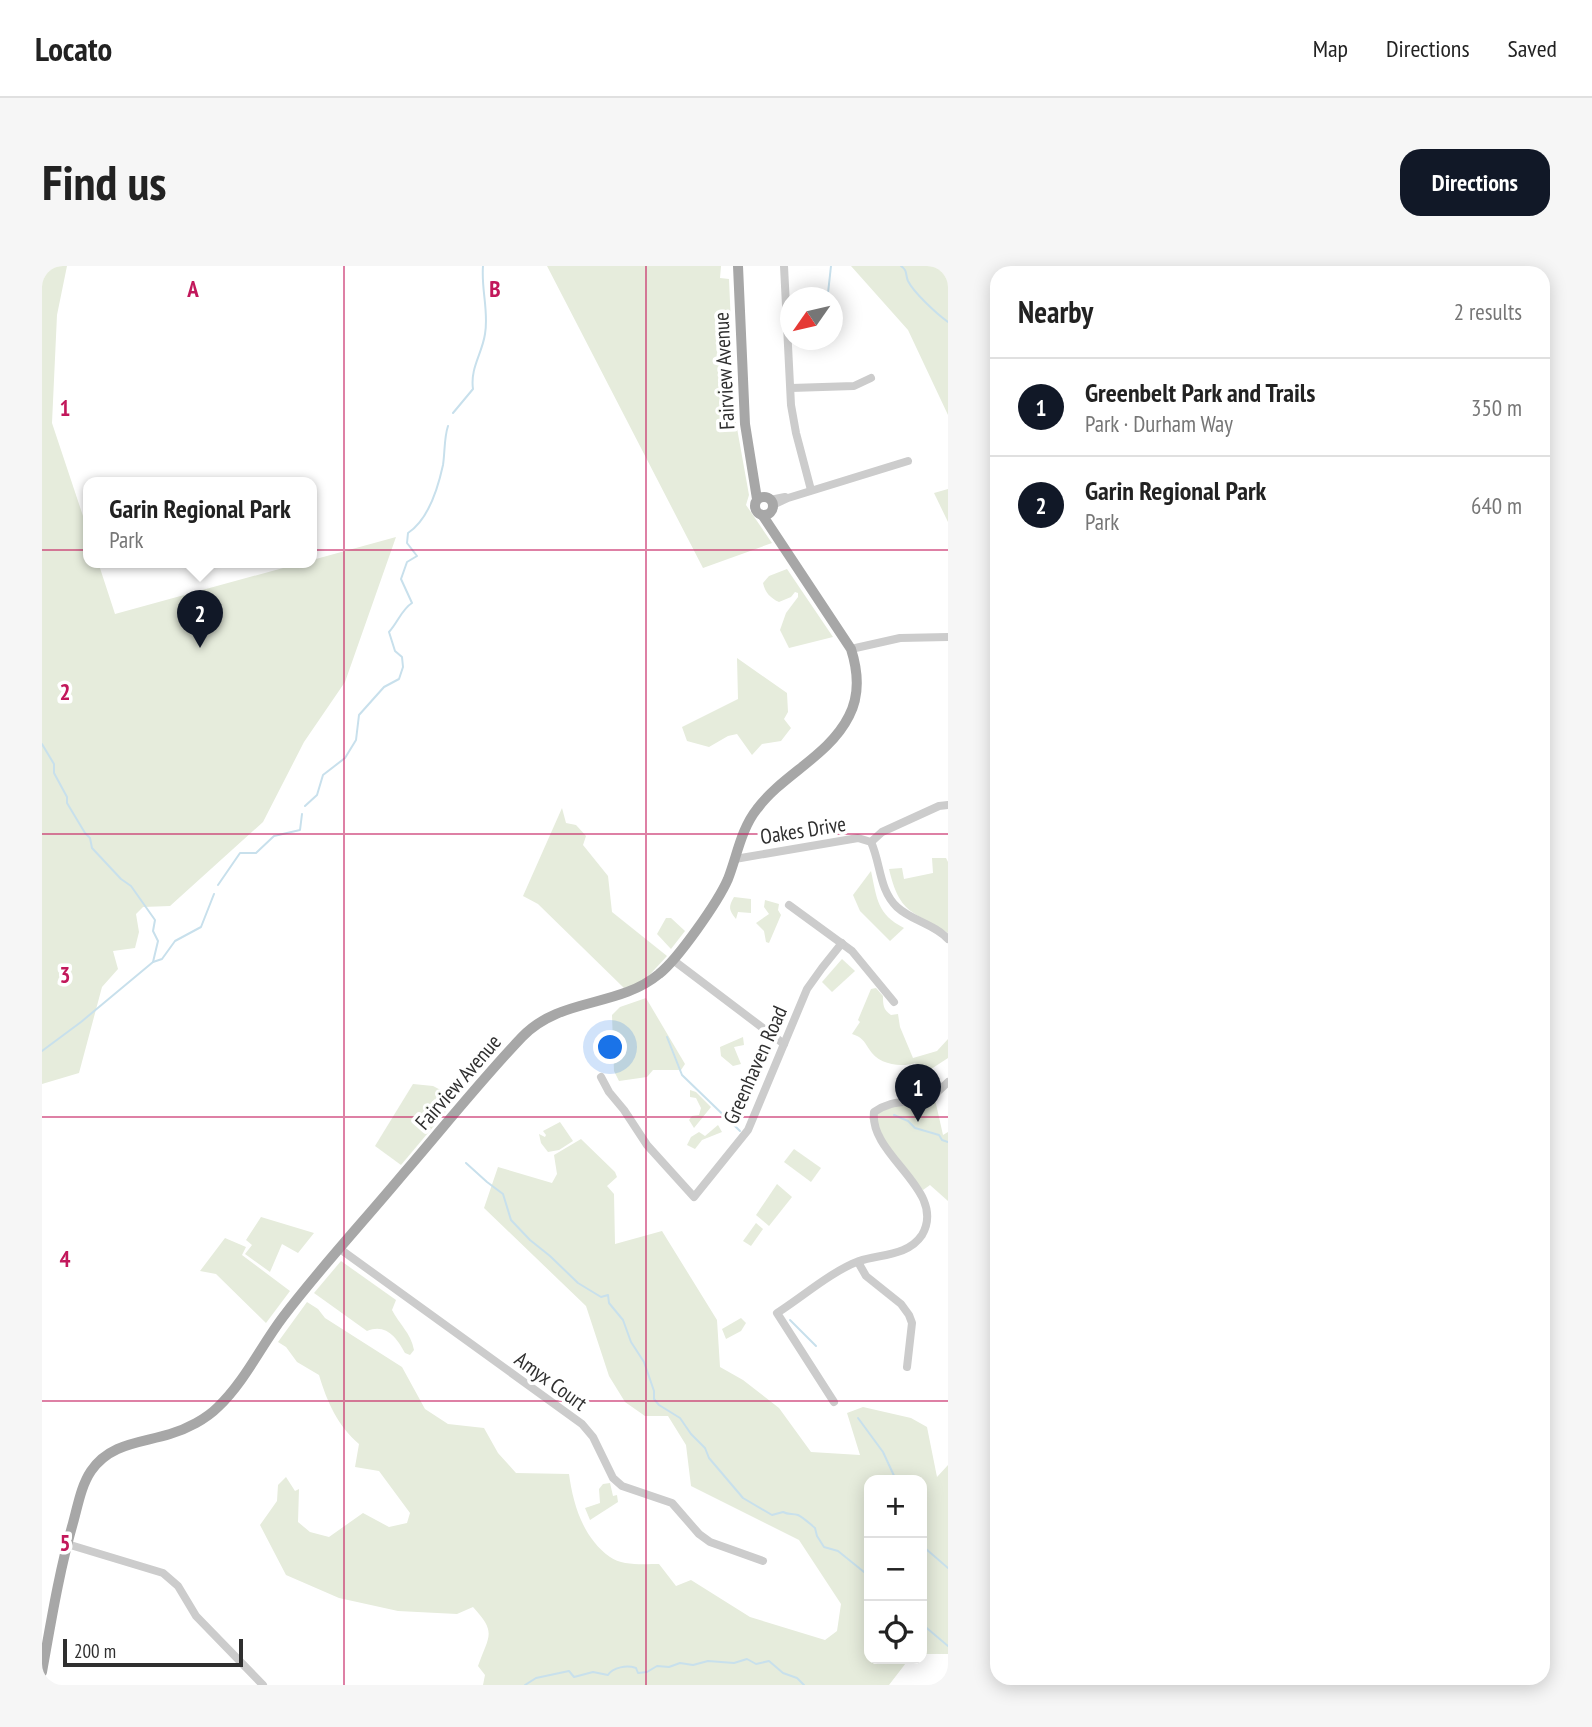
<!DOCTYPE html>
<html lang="en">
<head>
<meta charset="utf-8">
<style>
  body { margin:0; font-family:"PT Sans Narrow",sans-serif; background:#f6f6f6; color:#222 }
  .controls { position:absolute; right:21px; bottom:21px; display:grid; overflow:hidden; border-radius:14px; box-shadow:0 4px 18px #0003 }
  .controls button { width:63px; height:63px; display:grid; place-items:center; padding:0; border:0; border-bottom:2px solid #e0e0e0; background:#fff; color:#222; font:35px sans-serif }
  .compass { position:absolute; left:738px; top:21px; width:63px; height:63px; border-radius:50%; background:#fff; box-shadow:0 4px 18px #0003; rotate:236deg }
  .scale { position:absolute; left:21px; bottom:18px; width:180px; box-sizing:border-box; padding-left:7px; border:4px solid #2f2f2f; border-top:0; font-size:19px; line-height:24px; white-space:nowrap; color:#2f2f2f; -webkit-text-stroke:5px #fff; paint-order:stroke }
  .you { position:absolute; left:569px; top:782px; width:24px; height:24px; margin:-18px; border:5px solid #fff; border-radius:50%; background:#1a73e8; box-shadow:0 0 0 10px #1a73e833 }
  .badge { display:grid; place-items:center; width:46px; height:46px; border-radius:50%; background:#111827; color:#fff; font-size:23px; font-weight:700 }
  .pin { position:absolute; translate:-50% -58px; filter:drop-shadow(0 2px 4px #0008) }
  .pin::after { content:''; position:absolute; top:37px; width:24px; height:21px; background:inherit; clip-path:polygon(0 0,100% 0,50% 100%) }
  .popup { position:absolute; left:41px; top:211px; width:234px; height:91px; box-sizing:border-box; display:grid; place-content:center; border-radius:14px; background:#fff; filter:drop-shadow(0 2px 5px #0005); font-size:23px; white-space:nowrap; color:#767676 }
  .popup b { font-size:26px; color:#222 }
  .popup::after { content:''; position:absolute; left:50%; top:100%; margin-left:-14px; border:14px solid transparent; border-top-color:#fff }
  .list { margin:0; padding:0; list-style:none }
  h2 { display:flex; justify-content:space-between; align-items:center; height:91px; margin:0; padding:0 28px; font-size:30px }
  h2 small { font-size:23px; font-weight:400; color:#767676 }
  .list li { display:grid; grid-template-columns:46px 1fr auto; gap:21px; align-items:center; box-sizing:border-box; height:98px; padding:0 28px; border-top:2px solid #e0e0e0 }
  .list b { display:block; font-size:26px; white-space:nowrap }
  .list p { margin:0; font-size:23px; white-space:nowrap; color:#767676 }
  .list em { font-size:23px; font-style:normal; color:#767676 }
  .icon { flex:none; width:38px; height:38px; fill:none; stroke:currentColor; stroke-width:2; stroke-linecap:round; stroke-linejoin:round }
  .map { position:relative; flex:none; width:906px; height:1419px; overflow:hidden; border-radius:21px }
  header { display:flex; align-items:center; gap:42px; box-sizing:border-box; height:98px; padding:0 35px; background:#fff; border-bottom:2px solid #e0e0e0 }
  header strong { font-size:33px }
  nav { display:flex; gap:38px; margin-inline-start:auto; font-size:24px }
  .intro { display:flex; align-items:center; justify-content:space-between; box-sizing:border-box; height:168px; padding:0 42px }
  h1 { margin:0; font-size:49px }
  .button { padding:18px 32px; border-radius:21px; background:#111827; color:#fff; font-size:24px; font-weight:700 }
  main { display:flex; gap:42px; padding:0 42px }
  aside { flex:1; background:#fff; border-radius:21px; box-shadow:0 4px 18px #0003 }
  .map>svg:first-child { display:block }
  .green { fill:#e6ecdc }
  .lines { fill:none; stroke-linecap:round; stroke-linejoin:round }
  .stream { stroke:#c8e0ec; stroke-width:2 }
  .minor { stroke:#ccc; stroke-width:8 }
  .major { stroke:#a7a7a7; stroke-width:10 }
  .grid { fill:none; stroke:#c2185b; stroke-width:2; stroke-opacity:0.55 }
  .labels { text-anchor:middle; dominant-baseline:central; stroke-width:7; stroke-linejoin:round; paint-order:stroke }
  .street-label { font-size:21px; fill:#2f2f2f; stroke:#fff }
  .grid-label { font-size:23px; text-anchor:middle; font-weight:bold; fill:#c2185b; stroke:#fff; stroke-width:7; stroke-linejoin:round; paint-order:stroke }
</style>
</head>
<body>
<header>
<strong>Locato</strong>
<nav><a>Map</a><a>Directions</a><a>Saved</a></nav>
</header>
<div class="intro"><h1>Find us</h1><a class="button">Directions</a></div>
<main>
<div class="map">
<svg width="906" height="1419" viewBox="0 0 906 1419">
  <rect width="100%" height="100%" fill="#fff"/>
  <!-- green -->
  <g class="green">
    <polygon points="0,0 25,0 15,49 10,157 46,265 46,296 56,296 73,348 354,271 303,416 262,476 221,556 128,640 101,641 94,648 97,666 93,682 71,685 76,703 60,721 37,807 0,818"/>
    <polygon points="505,0 679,0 678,12 687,13 693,151 707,229 704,239 730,277 661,302"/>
    <polygon points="809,0 906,0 906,149 866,64"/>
    <polygon points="906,223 906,256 892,227"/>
    <path d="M 745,303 L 791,371 L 747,382 L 738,364 L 744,347 L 756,331 L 756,327 L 753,326 L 749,331 L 737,336 C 728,332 723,326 721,317 L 727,310 Z"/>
    <polygon points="695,392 745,427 746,446 742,453 749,462 739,475 720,478 710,489 695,468 686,470 667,481 645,475 640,461 696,433"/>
    <polygon points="520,542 524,557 534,559 544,570 541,579 566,610 570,646 625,690 601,716 582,722 496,638 481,630"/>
    <path d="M 890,592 L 904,592 L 906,596 L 906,667 C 870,644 858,649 847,603 L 860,602 L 862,613 L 891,607 Z"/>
    <path d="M 829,605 C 835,633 835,648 862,662 L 848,675 L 818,645 L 811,629 Z"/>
    <path d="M 692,631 L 709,633 L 709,647 L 696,646 L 694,653 C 687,644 686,641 692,631 Z"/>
    <polygon points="723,634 737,638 736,644 739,649 727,677 724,676 722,665 714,657 727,648 722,641"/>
    <polygon points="624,652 629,652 643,665 629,683 615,668"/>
    <polygon points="800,693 813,705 790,726 780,716"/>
    <path d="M 834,722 L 841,730 C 841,738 841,744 849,749 L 856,748 L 858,761 L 871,792 L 895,785 L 906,773 L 906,792 L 880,809 L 873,797 C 857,802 836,798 827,783 C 822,775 820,771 810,768 L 818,756 L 816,754 L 829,723 Z"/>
    <polygon points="604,732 643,798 639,804 611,804 605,811 577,815 572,805 570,749 578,741"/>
    <polygon points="701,771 702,779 692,781 699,798 691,800 679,790 678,781"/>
    <polygon points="371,818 391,820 412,831 412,836 359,899 333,880"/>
    <polygon points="648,824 654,826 669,841 652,862 647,854 650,850 657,849 659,842 654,832 648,831"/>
    <polygon points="892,829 901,869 906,866 906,935 888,919 881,924 838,874 827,852 837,843"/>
    <polygon points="518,856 531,875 517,884 506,886 499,877 497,868 503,871 504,869 501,865"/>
    <polygon points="676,859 680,866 660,874 653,883 645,879 649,871 657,866 663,870"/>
    <path d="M 539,873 L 573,906 L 575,911 L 565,920 L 572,928 L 573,978 L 620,965 L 675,1054 L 678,1101 L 701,1114 L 737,1142 L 769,1186 L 818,1189 L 805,1147 L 821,1141 L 869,1152 L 885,1161 L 895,1211 L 906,1199 L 906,1388 L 880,1388 L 880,1214 L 827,1214 L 827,1393 L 867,1393 L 847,1419 L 441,1419 L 443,1409 L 436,1400 C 447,1369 455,1367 431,1341 L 415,1348 L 356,1345 L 297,1332 L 244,1309 L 218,1259 L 235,1235 L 236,1219 L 244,1211 L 253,1225 L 257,1223 L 256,1256 L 268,1266 L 287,1271 L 321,1247 L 347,1261 L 365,1257 L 368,1247 L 337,1205 L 313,1201 L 317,1178 C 296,1160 285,1136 277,1109 L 255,1096 L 244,1081 L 236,1076 L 265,1036 L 276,1043 L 283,1052 L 360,1101 L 383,1143 L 406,1158 L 442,1162 L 456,1187 L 474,1207 L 527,1208 C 531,1238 541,1272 568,1291 C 580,1300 602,1298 617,1298 L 634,1320 L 649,1314 L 708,1351 L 783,1374 L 795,1365 L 799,1338 L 757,1274 L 649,1220 L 644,1179 L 626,1150 L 603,1150 L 583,1136 L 567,1110 L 544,1040 L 442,942 L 456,901 L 510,917 L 515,908 L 512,889 Z"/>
    <polygon points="752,883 779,902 769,916 742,896"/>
    <polygon points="735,918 750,931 727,960 714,949"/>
    <polygon points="219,951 272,967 256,987 240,978 228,1006 203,988 210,979 204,974"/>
    <polygon points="714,957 721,963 709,980 701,975"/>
    <polygon points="183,972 204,981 200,989 248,1025 224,1057 174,1008 158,1005"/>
    <path d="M 299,995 L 354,1034 L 350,1044 C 357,1058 369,1067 372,1084 L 368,1089 L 363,1087 C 355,1072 344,1057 325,1065 L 272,1027 Z"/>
    <polygon points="699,1052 704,1057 699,1065 684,1073 680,1063"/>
    <polygon points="568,1217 571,1230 575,1229 576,1236 548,1254 543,1242 558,1237 557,1223 561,1218"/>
  </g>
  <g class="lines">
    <!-- stream -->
    <g class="stream">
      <path d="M 859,0 C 866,5 863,8 866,15 C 872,27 895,48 906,56"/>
      <polyline points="786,27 789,0"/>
      <path d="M 411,147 L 431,123 C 428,102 440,88 443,68 C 447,46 439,23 441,0"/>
      <polyline points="0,478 12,498 12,507 25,531 25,537 43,567 48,572 50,582 79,613 89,620 113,654 111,665 116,675 111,696"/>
      <path d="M 263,540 L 275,529 L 281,509 L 303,492 L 314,474 L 317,449 L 342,421 L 357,413 L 361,401 L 360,391 L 353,385 L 347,366 C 356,356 360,343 370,337 L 359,313 L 365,296 L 375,290 L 365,277 L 366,267 C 386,254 396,222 401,199 C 403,186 402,172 406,160"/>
      <polyline points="176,619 198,587 214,587 232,570 258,564 260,548"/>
      <polyline points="625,771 640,809 698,865"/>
      <polyline points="0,785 39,756 111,696 120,693 133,675 159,661 172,628"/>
      <polyline points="852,849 866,855 873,862 897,869 900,874 906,876"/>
      <path d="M 424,897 L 445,916 L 461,928 L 469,954 L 488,974 L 508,990 L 536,1017 L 559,1031 L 566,1029 L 567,1037 L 581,1054 L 589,1076 L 602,1096 L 612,1125 L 612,1133 L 617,1139 L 638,1152 L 649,1168 L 663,1182 L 667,1192 L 701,1232 L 730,1249 L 741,1246 C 747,1249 750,1247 756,1249 C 762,1252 768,1258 773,1262 L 775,1270 L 782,1281 L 796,1285 L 827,1310"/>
      <polyline points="748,1054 774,1080"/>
      <polyline points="816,1152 841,1186 854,1214"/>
      <polyline points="880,1276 884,1283 906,1302"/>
      <polyline points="880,1358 906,1380"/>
      <path d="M 483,1419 L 494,1412 L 527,1405 L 532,1411 L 551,1406 L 566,1409 C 571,1401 585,1399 594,1402 L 596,1407 L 605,1406 L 615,1400 L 627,1401 L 638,1397 L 651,1399 L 666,1395 L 692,1397 L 705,1393 L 714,1398 L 727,1395 L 741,1407 L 755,1412 L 762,1419"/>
    </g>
    <!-- minor -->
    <g class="minor">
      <polyline points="742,0 749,139 754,167 769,224"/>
      <polyline points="749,122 812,120 829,112"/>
      <polyline points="728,234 743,231"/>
      <polyline points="731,239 746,232 866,195"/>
      <polyline points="809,383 858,372 906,371"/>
      <polyline points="829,576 840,566 897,540 906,539"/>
      <path d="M 693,593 L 816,572 L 829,576 C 839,598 837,624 855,641 C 870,655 892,658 906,673"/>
      <polyline points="747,639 810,685 852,736"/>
      <polyline points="631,694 742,778"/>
      <polyline points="559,811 567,826 582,844 605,879 652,931 706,864 765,723 780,702 800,677"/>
      <polyline points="298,983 540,1158 551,1171 571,1212 580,1220 630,1237 657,1268 668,1276 721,1295"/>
      <polyline points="816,996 824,1010 859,1038 867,1049 870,1057 865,1101"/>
      <path d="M 792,1136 L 735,1047 C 760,1031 790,1005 817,995 C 839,988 866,990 880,969 C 906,924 827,890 832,846 C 851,833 862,838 882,833 C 892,830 899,823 906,816"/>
      <polyline points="25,1278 121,1307 136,1320 154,1350 221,1419"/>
    </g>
    <!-- major -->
    <g class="major">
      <polyline points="696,0 703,158 715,233"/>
      <circle cx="722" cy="240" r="9"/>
      <path d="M 0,1406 C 9,1356 17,1306 31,1257 C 36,1239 39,1220 49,1205 C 68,1177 99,1177 128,1168 C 145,1163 164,1153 176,1141 C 203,1115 219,1080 241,1051 C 279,1001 322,955 362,907 C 401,862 439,814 480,771 C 518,731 576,742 617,708 C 636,693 676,636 686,613 C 695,590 699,563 715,543 C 741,508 787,490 807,450 C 818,429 816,405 809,383 L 721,250"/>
    </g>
  </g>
  <!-- grid -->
  <path class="grid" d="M 302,0 L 302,1419M 604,0 L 604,1419M 0,284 L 906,284M 0,568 L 906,568M 0,851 L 906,851M 0,1135 L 906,1135"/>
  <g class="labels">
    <!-- street labels -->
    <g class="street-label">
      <text transform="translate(682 105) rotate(-93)">Fairview Avenue</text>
      <text transform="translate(761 564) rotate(-9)">Oakes Drive</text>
      <text transform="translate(713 799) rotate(-66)">Greenhaven Road</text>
      <text transform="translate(416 816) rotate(-49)">Fairview Avenue</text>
      <text transform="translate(509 1115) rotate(36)">Amyx Court</text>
    </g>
  </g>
  <g class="grid-label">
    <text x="151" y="31">A</text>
    <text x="453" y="31">B</text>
    <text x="23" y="150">1</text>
    <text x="23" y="434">2</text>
    <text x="23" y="717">3</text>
    <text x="23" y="1001">4</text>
    <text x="23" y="1285">5</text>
  </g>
</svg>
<div class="controls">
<button>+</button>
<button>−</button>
<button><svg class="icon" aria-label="locate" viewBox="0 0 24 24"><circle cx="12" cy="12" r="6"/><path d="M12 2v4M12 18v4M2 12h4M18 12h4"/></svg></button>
</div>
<svg class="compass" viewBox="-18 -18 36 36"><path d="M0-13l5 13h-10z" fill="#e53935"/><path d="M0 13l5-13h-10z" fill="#767676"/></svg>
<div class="scale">200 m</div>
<div class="you"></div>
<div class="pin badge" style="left:876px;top:856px">1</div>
<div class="pin badge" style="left:158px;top:382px">2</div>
<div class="popup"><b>Garin Regional Park</b>Park</div>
</div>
<aside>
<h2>Nearby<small>2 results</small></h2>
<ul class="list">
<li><span class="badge">1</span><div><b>Greenbelt Park and Trails</b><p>Park · Durham Way</p></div><em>350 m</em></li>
<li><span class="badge">2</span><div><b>Garin Regional Park</b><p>Park</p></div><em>640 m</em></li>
</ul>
</aside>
</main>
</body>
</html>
